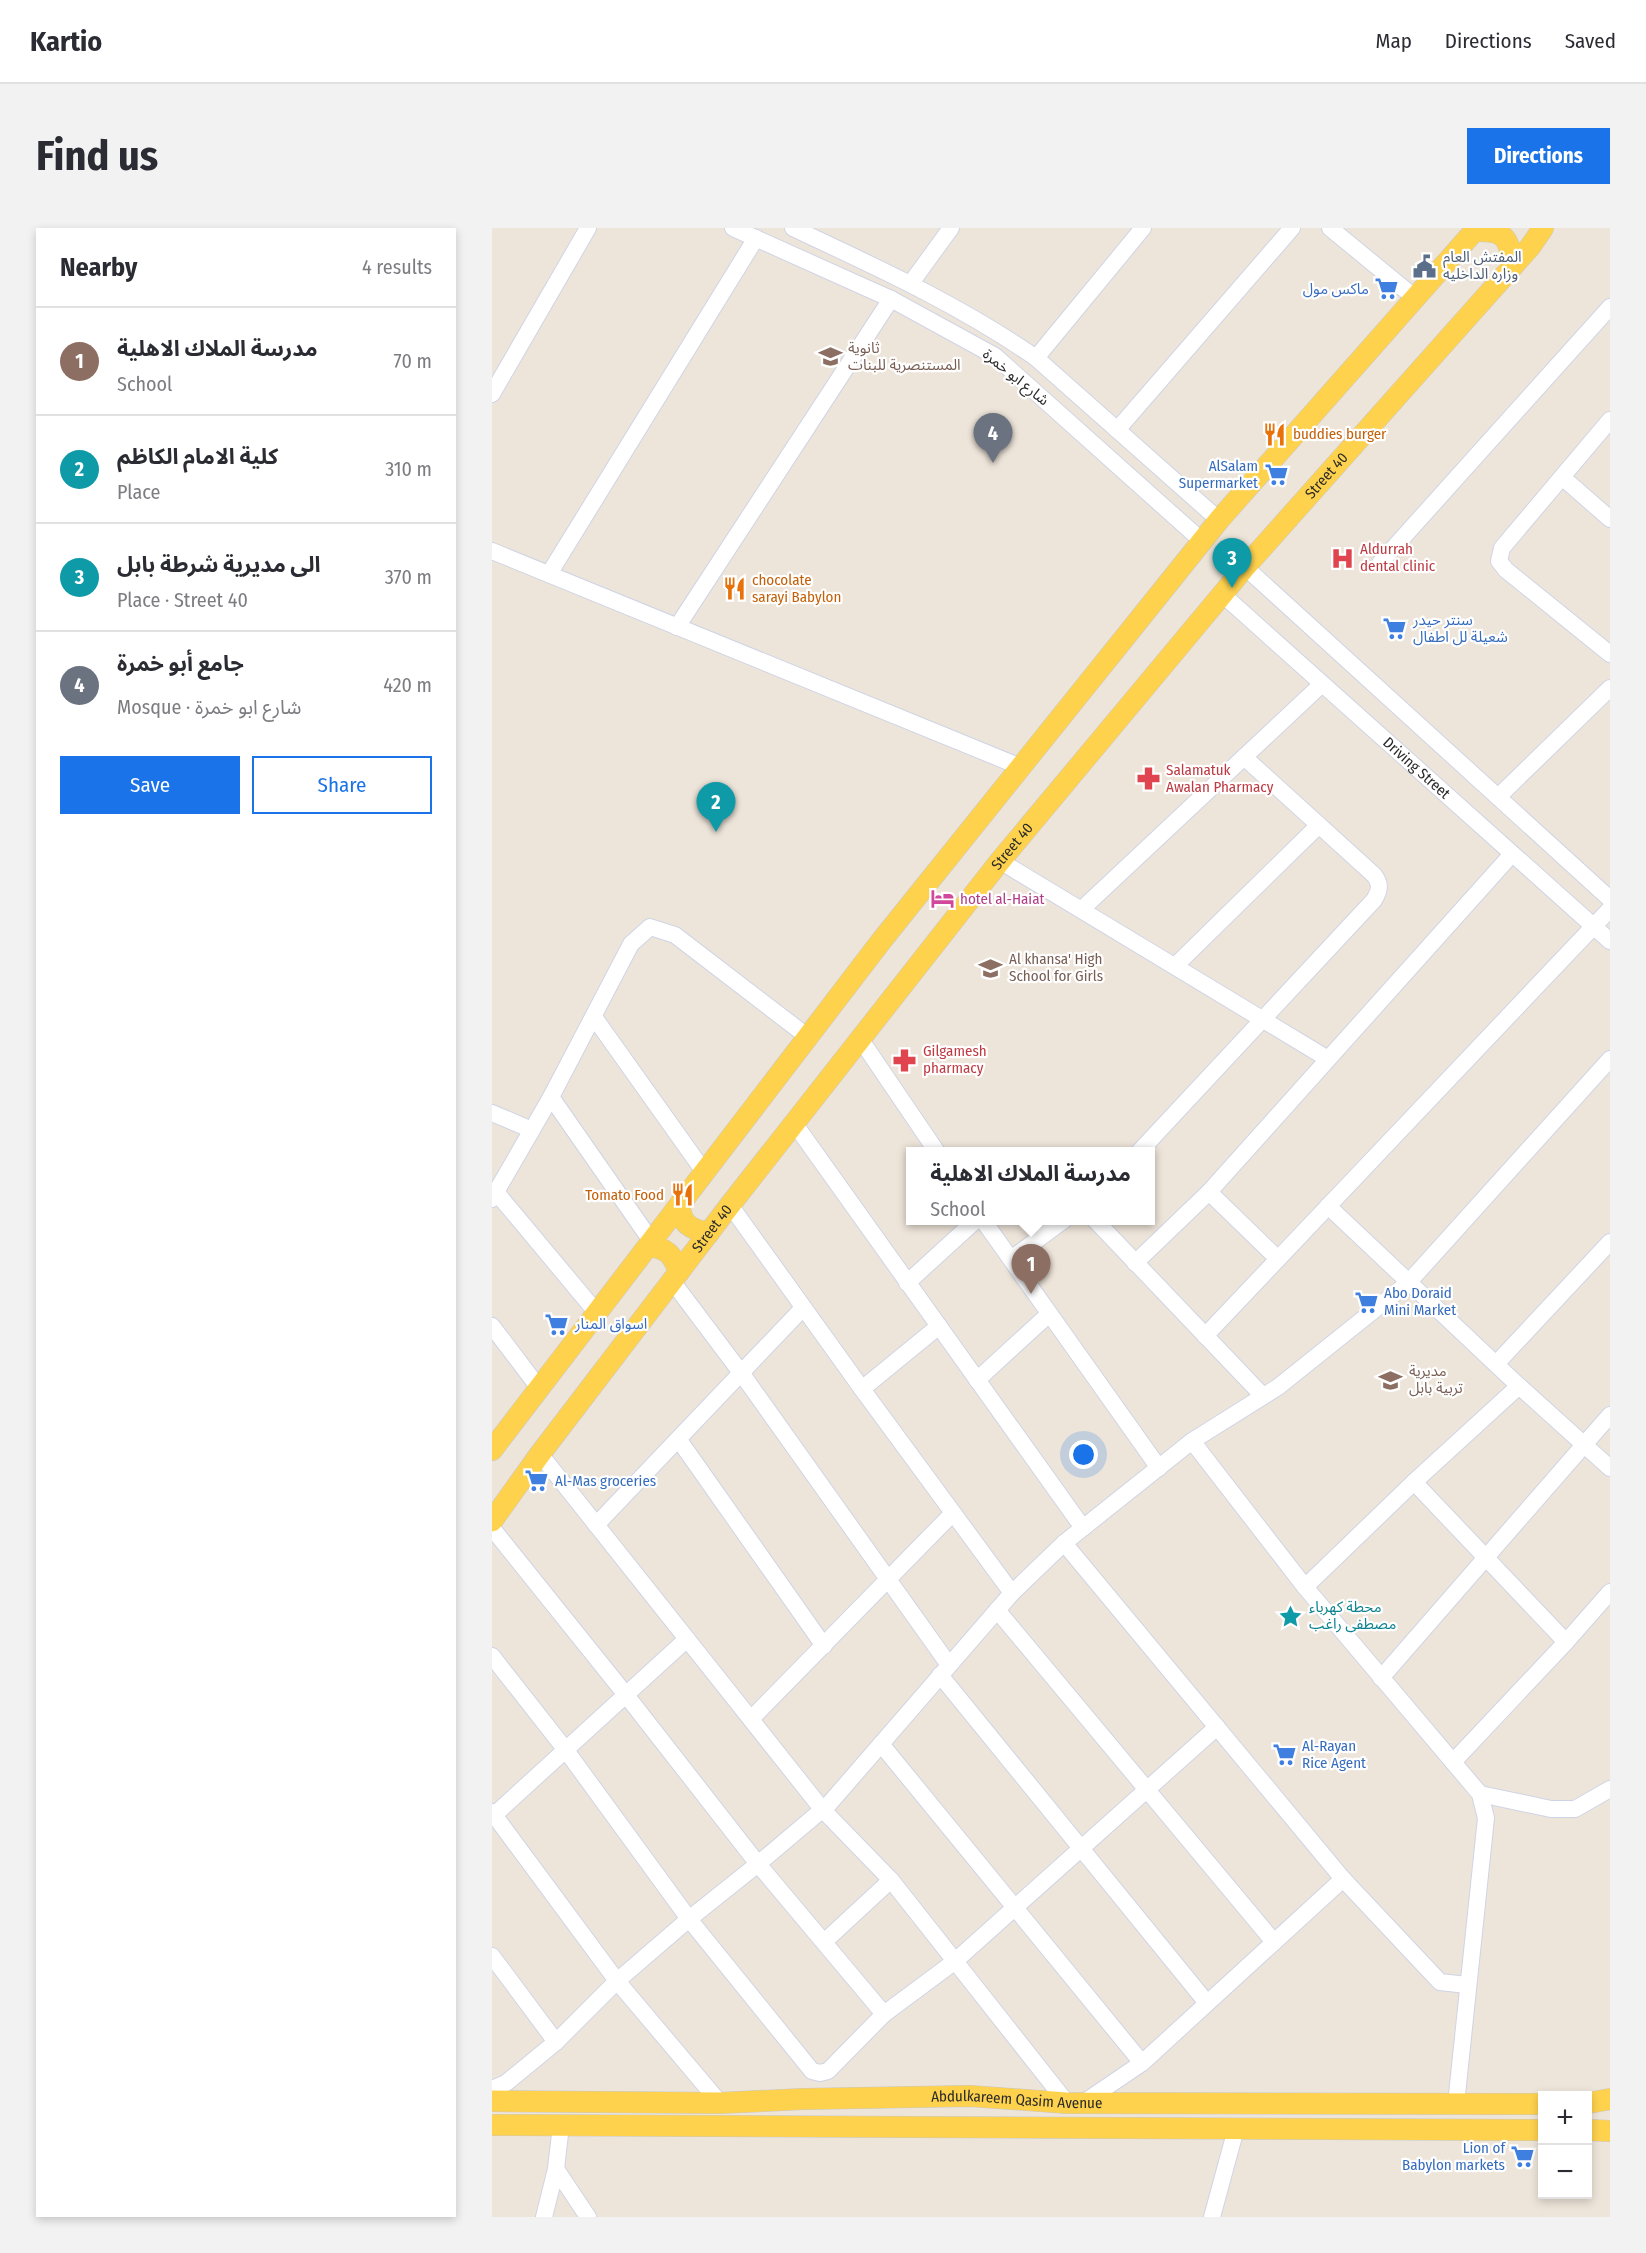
<!DOCTYPE html>
<html lang="en">
<head>
<meta charset="utf-8">
<style>
  body { margin:0; font-family:"Fira Sans Condensed","Noto Sans Arabic",sans-serif; background:#f2f2f3; color:#2b2b33 }
  .controls { position:absolute; right:18px; bottom:18px; display:grid; overflow:hidden; border-radius:0px; box-shadow:0 3px 9px #0003 }
  .controls button { width:54px; height:54px; display:grid; place-items:center; padding:0; border:0; border-bottom:2px solid #e1e1e2; background:#fff; color:#2b2b33; font:30px sans-serif }
  .you { position:absolute; left:592px; top:1227px; width:21px; height:21px; margin:-15px; border:4px solid #fff; border-radius:50%; background:#1a73e8; box-shadow:0 0 0 9px #1a73e833 }
  .badge { display:grid; place-items:center; width:39px; height:39px; border-radius:50%; background:#1a73e8; color:#fff; font-size:20px; font-weight:700 }
  .pin { position:absolute; translate:-50% -50px; filter:drop-shadow(0 2px 3px #0008) }
  .pin::after { content:''; position:absolute; top:32px; width:21px; height:18px; background:inherit; clip-path:polygon(0 0,100% 0,50% 100%) }
  .popup { position:absolute; left:414px; top:919px; width:249px; height:78px; box-sizing:border-box; display:grid; place-content:center; border-radius:0px; background:#fff; filter:drop-shadow(0 2px 4px #0005); font-size:20px; white-space:nowrap; color:#7c7c81 }
  .popup b { font-size:22px; color:#2b2b33 }
  .popup::after { content:''; position:absolute; left:50%; top:100%; margin-left:-12px; border:12px solid transparent; border-top-color:#fff }
  .list { margin:0; padding:0; list-style:none }
  h2 { display:flex; justify-content:space-between; align-items:center; height:78px; margin:0; padding:0 24px; font-size:26px }
  h2 small { font-size:20px; font-weight:400; color:#7c7c81 }
  .list li { display:grid; grid-template-columns:39px 1fr auto; gap:18px; align-items:center; box-sizing:border-box; height:108px; padding:0 24px; border-top:2px solid #e1e1e2 }
  .list b { display:block; font-size:22px; white-space:nowrap }
  .list p { margin:0; font-size:20px; white-space:nowrap; color:#7c7c81 }
  .list em { font-size:20px; font-style:normal; color:#7c7c81 }
  .actions { display:flex; gap:12px; padding:18px 24px }
  .actions a { flex:1; padding:14px 0; border:2px solid #1a73e8; border-radius:0px; text-align:center; font-size:21px; color:#1a73e8 }
  .actions .main { background:#1a73e8; color:#fff }
  .map { position:relative; flex:none; width:1118px; height:1989px; overflow:hidden; border-radius:0px }
  header { display:flex; align-items:center; gap:36px; box-sizing:border-box; height:84px; padding:0 30px; background:#fff; border-bottom:2px solid #e1e1e2 }
  header strong { font-size:28px }
  nav { display:flex; gap:33px; margin-inline-start:auto; font-size:21px }
  .intro { display:flex; align-items:center; justify-content:space-between; box-sizing:border-box; height:144px; padding:0 36px }
  h1 { margin:0; font-size:42px }
  .button { padding:15px 27px; border-radius:0px; background:#1a73e8; color:#fff; font-size:21px; font-weight:700 }
  main { display:flex; gap:36px; padding:0 36px }
  aside { flex:1; background:#fff; border-radius:0px; box-shadow:0 3px 9px #0003 }
  .map>svg:first-child { display:block }
  .lines { fill:none; stroke-linecap:round; stroke-linejoin:round }
  .minor-casing { stroke:#cfd4e5; stroke-width:18 }
  .major-casing { stroke:#c8c8c8; stroke-width:22 }
  .minor { stroke:#fff; stroke-width:16 }
  .major { stroke:#ffd24e; stroke-width:21 }
  .labels { text-anchor:middle; dominant-baseline:central; stroke-width:4.5; stroke-linejoin:round; paint-order:stroke }
  .service-label { font-size:15px; fill:#4e5e75; stroke:#fff; text-anchor:start }
  .shop-label { font-size:15px; fill:#366cbe; stroke:#fff; text-anchor:start }
  .education-label { font-size:15px; fill:#785e54; stroke:#fff; text-anchor:start }
  .street-label { font-size:15px; fill:#2a2a2a; stroke:#fff }
  .food-label { font-size:15px; fill:#c56008; stroke:#fff; text-anchor:start }
  .health-label { font-size:15px; fill:#be3a42; stroke:#fff; text-anchor:start }
  .hotel-label { font-size:15px; fill:#b23c85; stroke:#fff; text-anchor:start }
  .culture-label { font-size:15px; fill:#0d838f; stroke:#fff; text-anchor:start }
</style>
</head>
<body>
<header>
<strong>Kartio</strong>
<nav><a>Map</a><a>Directions</a><a>Saved</a></nav>
</header>
<div class="intro"><h1>Find us</h1><a class="button">Directions</a></div>
<main>
<aside>
<h2>Nearby<small>4 results</small></h2>
<ul class="list">
<li><span class="badge" style="background:#8d6e63">1</span><div><b>مدرسة الملاك الاهلية</b><p>School</p></div><em>70 m</em></li>
<li><span class="badge" style="background:#0f9aa8">2</span><div><b>كلية الامام الكاظم</b><p>Place</p></div><em>310 m</em></li>
<li><span class="badge" style="background:#0f9aa8">3</span><div><b>الى مديرية شرطة بابل</b><p>Place · Street 40</p></div><em>370 m</em></li>
<li><span class="badge" style="background:#6b7280">4</span><div><b>جامع أبو خمرة</b><p>Mosque · شارع ابو خمرة</p></div><em>420 m</em></li>
</ul>
<div class="actions"><a class="main">Save</a><a>Share</a></div>
</aside>
<div class="map">
<svg width="1118" height="1989" viewBox="0 0 1118 1989">
  <rect width="100%" height="100%" fill="#eee5da"/>
  <g class="lines">
    <defs>
      <g id="minor">
        <polyline points="241,0 399,71 503,128 710,313"/>
        <path d="M 301,0 C 384,39 468,77 544,130 L 727,292"/>
        <polyline points="838,0 922,69"/>
        <polyline points="419,55 459,0"/>
        <polyline points="544,130 651,0"/>
        <polyline points="0,166 96,0"/>
        <polyline points="1118,192 1010,320 1007,333 1014,342 1118,426"/>
        <polyline points="625,202 800,0"/>
        <polyline points="1070,249 1118,291"/>
        <polyline points="0,323 529,539"/>
        <polyline points="888,335 1118,79"/>
        <polyline points="753,339 1118,671"/>
        <polyline points="57,346 264,10"/>
        <path id="s1" d="M 730,366 L 1118,713"/>
        <polyline points="185,399 399,71"/>
        <polyline points="1006,569 1118,460"/>
        <polyline points="508,633 836,831"/>
        <polyline points="590,681 830,456"/>
        <polyline points="683,738 827,597"/>
        <polyline points="102,789 213,945"/>
        <polyline points="369,812 445,924"/>
        <polyline points="59,869 160,1014"/>
        <polyline points="0,885 40,902"/>
        <polyline points="302,895 591,1300"/>
        <path d="M 647,924 L 882,672 C 888,662 889,656 882,647 L 752,529"/>
        <polyline points="4,964 105,1085"/>
        <polyline points="717,964 786,1031"/>
        <polyline points="0,971 59,869 139,716 158,699 183,707 316,809"/>
        <polyline points="238,977 370,1161 520,1365"/>
        <polyline points="836,978 1027,1158 1118,1240"/>
        <polyline points="491,992 667,1240"/>
        <polyline points="603,992 771,1168"/>
        <polyline points="519,1031 572,992"/>
        <polyline points="643,1035 717,964 1020,626"/>
        <polyline points="180,1053 250,1146 457,1437"/>
        <polyline points="415,1055 484,992"/>
        <polyline points="0,1098 47,1160"/>
        <polyline points="713,1108 1118,681"/>
        <polyline points="1004,1136 1118,1014"/>
        <polyline points="485,1152 557,1086"/>
        <polyline points="370,1161 447,1098"/>
        <polyline points="187,1212 332,1418"/>
        <polyline points="700,1213 813,1359 988,1566 994,1590 964,1876"/>
        <polyline points="48,1226 330,1581 399,1652 575,1875"/>
        <polyline points="922,1254 1074,1414"/>
        <polyline points="104,1297 311,1080"/>
        <polyline points="0,1300 134,1467 266,1636 392,1786"/>
        <polyline points="572,1315 851,1651 948,1754 975,1757"/>
        <polyline points="813,1359 922,1254 1027,1158"/>
        <polyline points="505,1382 782,1714"/>
        <polyline points="0,1428 73,1521 197,1691 320,1843 328,1845 336,1843 392,1786 462,1734 725,1499"/>
        <polyline points="448,1447 715,1775"/>
        <polyline points="889,1450 1118,1187"/>
        <polyline points="259,1491 461,1285"/>
        <polyline points="389,1516 650,1835"/>
        <polyline points="961,1534 1074,1414 1118,1364"/>
        <polyline points="988,1566 1059,1581 1083,1581 1118,1561"/>
        <polyline points="0,1584 125,1753 228,1875"/>
        <polyline points="0,1589 195,1411"/>
        <polyline points="332,1714 399,1652"/>
        <polyline points="0,1728 64,1814"/>
        <polyline points="0,1861 14,1855 64,1814 125,1753 197,1691 266,1636 337,1576 520,1365 572,1315 700,1213 786,1159 916,1055 1118,831"/>
        <polyline points="591,1875 650,1835 851,1651"/>
        <polyline points="64,1941 96,1989"/>
        <polyline points="52,1989 64,1941 69,1897"/>
        <polyline points="720,1989 744,1901"/>
      </g>
      <g id="major">
        <path d="M 982,3 C 1013,2 1015,8 1022,36"/>
        <path d="M 188,977 C 188,996 200,1002 217,1005"/>
        <path d="M 157,1018 C 175,1020 181,1027 187,1044"/>
        <polyline points="0,1222 390,712 727,292 985,0"/>
        <path id="s2" d="M 0,1293 L 48,1226 L 238,977 L 508,633 L 753,339 L 1038,19 L 1051,0"/>
        <path id="s3" d="M 0,1873 L 228,1875 L 311,1871 L 478,1868 L 575,1875 L 1050,1876"/>
        <polyline points="1096,1875 1118,1871"/>
        <polyline points="0,1897 1050,1902"/>
        <polyline points="1096,1902 1118,1903"/>
      </g>
    </defs>
    <!-- minor casing -->
    <use href="#minor" class="minor-casing"/>
    <!-- major casing -->
    <use href="#major" class="major-casing"/>
    <!-- minor -->
    <use href="#minor" class="minor"/>
    <!-- major -->
    <use href="#major" class="major"/>
  </g>
  <!-- icons -->
  <defs>
    <symbol id="civic-bare" viewBox="-9 -9 18 18"><path d="M-.6-6.5H3V-4.5H.6V-3L4-1V1h2V6H-6V1h2V-1L-.6-3ZM-1.2 2.5V6h2.4V2.5Z" fill="#5c6f8a" stroke="#fff" stroke-width="2.5" paint-order="stroke"/></symbol>
    <symbol id="supermarket-bare" viewBox="-9 -9 18 18"><path d="M-6-5.5h2.5l.6 2H6L4.5 2H-2.5L-4.4-4H-6ZM-1.5 3.2a1.3 1.3 0 1 0 .1 0ZM3 3.2a1.3 1.3 0 1 0 .1 0Z" fill="#3f7fe0" stroke="#fff" stroke-width="2.5" paint-order="stroke"/></symbol>
    <symbol id="school-bare" viewBox="-9 -9 18 18"><path d="M0-5L7-2L0 1L-7-2ZM-4 1L0 2.5L4 1V4Q0 6-4 4Z" fill="#8d6e63" stroke="#fff" stroke-width="2.5" paint-order="stroke"/></symbol>
    <symbol id="restaurant-bare" viewBox="-9 -9 18 18"><path d="M-5-6h1v4h1v-4h1v4h1v-4h1v5L-1.5 .5V6h-2V.5L-5-1ZM5-6V6H3V1.5H1.5Q1.5-4 5-6Z" fill="#e8710a" stroke="#fff" stroke-width="2.5" paint-order="stroke"/></symbol>
    <symbol id="hospital-bare" viewBox="-9 -9 18 18"><path d="M-5-5h3v3.5h4V-5h3V5h-3V1.5h-4V5h-3Z" fill="#e0444e" stroke="#fff" stroke-width="2.5" paint-order="stroke"/></symbol>
    <symbol id="pharmacy-bare" viewBox="-9 -9 18 18"><path d="M-2-6h4v4h4v4h-4v4h-4v-4h-4v-4h4Z" fill="#e0444e" stroke="#fff" stroke-width="2.5" paint-order="stroke"/></symbol>
    <symbol id="hotel-bare" viewBox="-9 -9 18 18"><path d="M-6-4.5h1.5V1H6V5H4.5V3h-9V5H-6ZM-4 0a1.8 1.8 0 1 1 3.6 0ZM.5 0V-2.5h3Q6-2.5 6 0Z" fill="#d1479c" stroke="#fff" stroke-width="2.5" paint-order="stroke"/></symbol>
    <symbol id="sight-bare" viewBox="-9 -9 18 18"><path d="M0-6L1.8-2.2L6-1.7L2.9 1.2L3.7 5.4L0 3.3L-3.7 5.4L-2.9 1.2L-6-1.7L-1.8-2.2Z" fill="#0f9aa8" stroke="#fff" stroke-width="2.5" paint-order="stroke"/></symbol>
  </defs>
  <g fill-rule="evenodd">
    <use href="#civic-bare" x="916" y="22" width="33" height="33"/>
    <use href="#supermarket-bare" x="878" y="44" width="33" height="33"/>
    <use href="#school-bare" x="322" y="112" width="33" height="33"/>
    <use href="#restaurant-bare" x="766" y="190" width="33" height="33"/>
    <use href="#supermarket-bare" x="768" y="230" width="33" height="33"/>
    <use href="#hospital-bare" x="834" y="314" width="33" height="33"/>
    <use href="#restaurant-bare" x="226" y="344" width="33" height="33"/>
    <use href="#supermarket-bare" x="886" y="384" width="33" height="33"/>
    <use href="#pharmacy-bare" x="640" y="534" width="33" height="33"/>
    <use href="#hotel-bare" x="434" y="654" width="33" height="33"/>
    <use href="#school-bare" x="482" y="724" width="33" height="33"/>
    <use href="#pharmacy-bare" x="396" y="816" width="33" height="33"/>
    <use href="#restaurant-bare" x="174" y="950" width="33" height="33"/>
    <use href="#supermarket-bare" x="858" y="1058" width="33" height="33"/>
    <use href="#supermarket-bare" x="48" y="1080" width="33" height="33"/>
    <use href="#school-bare" x="882" y="1136" width="33" height="33"/>
    <use href="#supermarket-bare" x="28" y="1236" width="33" height="33"/>
    <use href="#sight-bare" x="782" y="1372" width="33" height="33"/>
    <use href="#supermarket-bare" x="776" y="1510" width="33" height="33"/>
    <use href="#supermarket-bare" x="1014" y="1912" width="33" height="33"/>
  </g>
  <g class="labels">
    <!-- service labels -->
    <g class="service-label">
      <text x="951" y="29">المفتش العام<tspan x="951" dy="17">وزاره الداخليه</tspan></text>
    </g>
    <!-- shop labels -->
    <g class="shop-label">
      <text x="877" y="61" text-anchor="end">ماكس مول</text>
      <text x="766" y="238" text-anchor="end">AlSalam<tspan x="766" dy="17">Supermarket</tspan></text>
      <text x="921" y="392">سنتر حيدر<tspan x="921" dy="17">شعيلة لل اطفال</tspan></text>
      <text x="892" y="1065">Abo Doraid<tspan x="892" dy="17">Mini Market</tspan></text>
      <text x="83" y="1096">اسواق المنار</text>
      <text x="63" y="1253">Al-Mas groceries</text>
      <text x="810" y="1518">Al-Rayan<tspan x="810" dy="17">Rice Agent</tspan></text>
      <text x="1013" y="1920" text-anchor="end">Lion of<tspan x="1013" dy="17">Babylon markets</tspan></text>
    </g>
    <!-- education labels -->
    <g class="education-label">
      <text x="356" y="120">ثانوية<tspan x="356" dy="17">المستنصرية للبنات</tspan></text>
      <text x="517" y="731">Al khansa' High<tspan x="517" dy="17">School for Girls</tspan></text>
      <text x="917" y="1143">مديرية<tspan x="917" dy="17">تربية بابل</tspan></text>
    </g>
    <!-- street labels -->
    <g class="street-label">
      <text transform="translate(524 149) rotate(39)">شارع ابو خمرة</text>
      <text stroke="none"><textPath href="#s2" startOffset="1338">Street 40</textPath></text>
      <text stroke="none"><textPath href="#s1" startOffset="261">Driving Street</textPath></text>
      <text stroke="none"><textPath href="#s2" startOffset="852">Street 40</textPath></text>
      <text stroke="none"><textPath href="#s2" startOffset="366">Street 40</textPath></text>
      <text stroke="none"><textPath href="#s3" startOffset="525">Abdulkareem Qasim Avenue</textPath></text>
    </g>
    <!-- food labels -->
    <g class="food-label">
      <text x="801" y="206">buddies burger</text>
      <text x="260" y="352">chocolate<tspan x="260" dy="17">sarayi Babylon</tspan></text>
      <text x="172" y="967" text-anchor="end">Tomato Food</text>
    </g>
    <!-- health labels -->
    <g class="health-label">
      <text x="868" y="321">Aldurrah<tspan x="868" dy="17">dental clinic</tspan></text>
      <text x="674" y="542">Salamatuk<tspan x="674" dy="17">Awalan Pharmacy</tspan></text>
      <text x="431" y="823">Gilgamesh<tspan x="431" dy="17">pharmacy</tspan></text>
    </g>
    <!-- hotel labels -->
    <g class="hotel-label">
      <text x="468" y="671">hotel al-Haiat</text>
    </g>
    <!-- culture labels -->
    <g class="culture-label">
      <text x="817" y="1379">محطة كهرباء<tspan x="817" dy="17">مصطفى راغب</tspan></text>
    </g>
  </g>
</svg>
<div class="controls">
<button>+</button>
<button>−</button>
</div>
<div class="you"></div>
<div class="pin badge" style="left:539px;top:1066px;background:#8d6e63">1</div>
<div class="popup"><b>مدرسة الملاك الاهلية</b>School</div>
<div class="pin badge" style="left:224px;top:604px;background:#0f9aa8">2</div>
<div class="pin badge" style="left:740px;top:360px;background:#0f9aa8">3</div>
<div class="pin badge" style="left:501px;top:235px;background:#6b7280">4</div>
</div>
</main>
</body>
</html>
